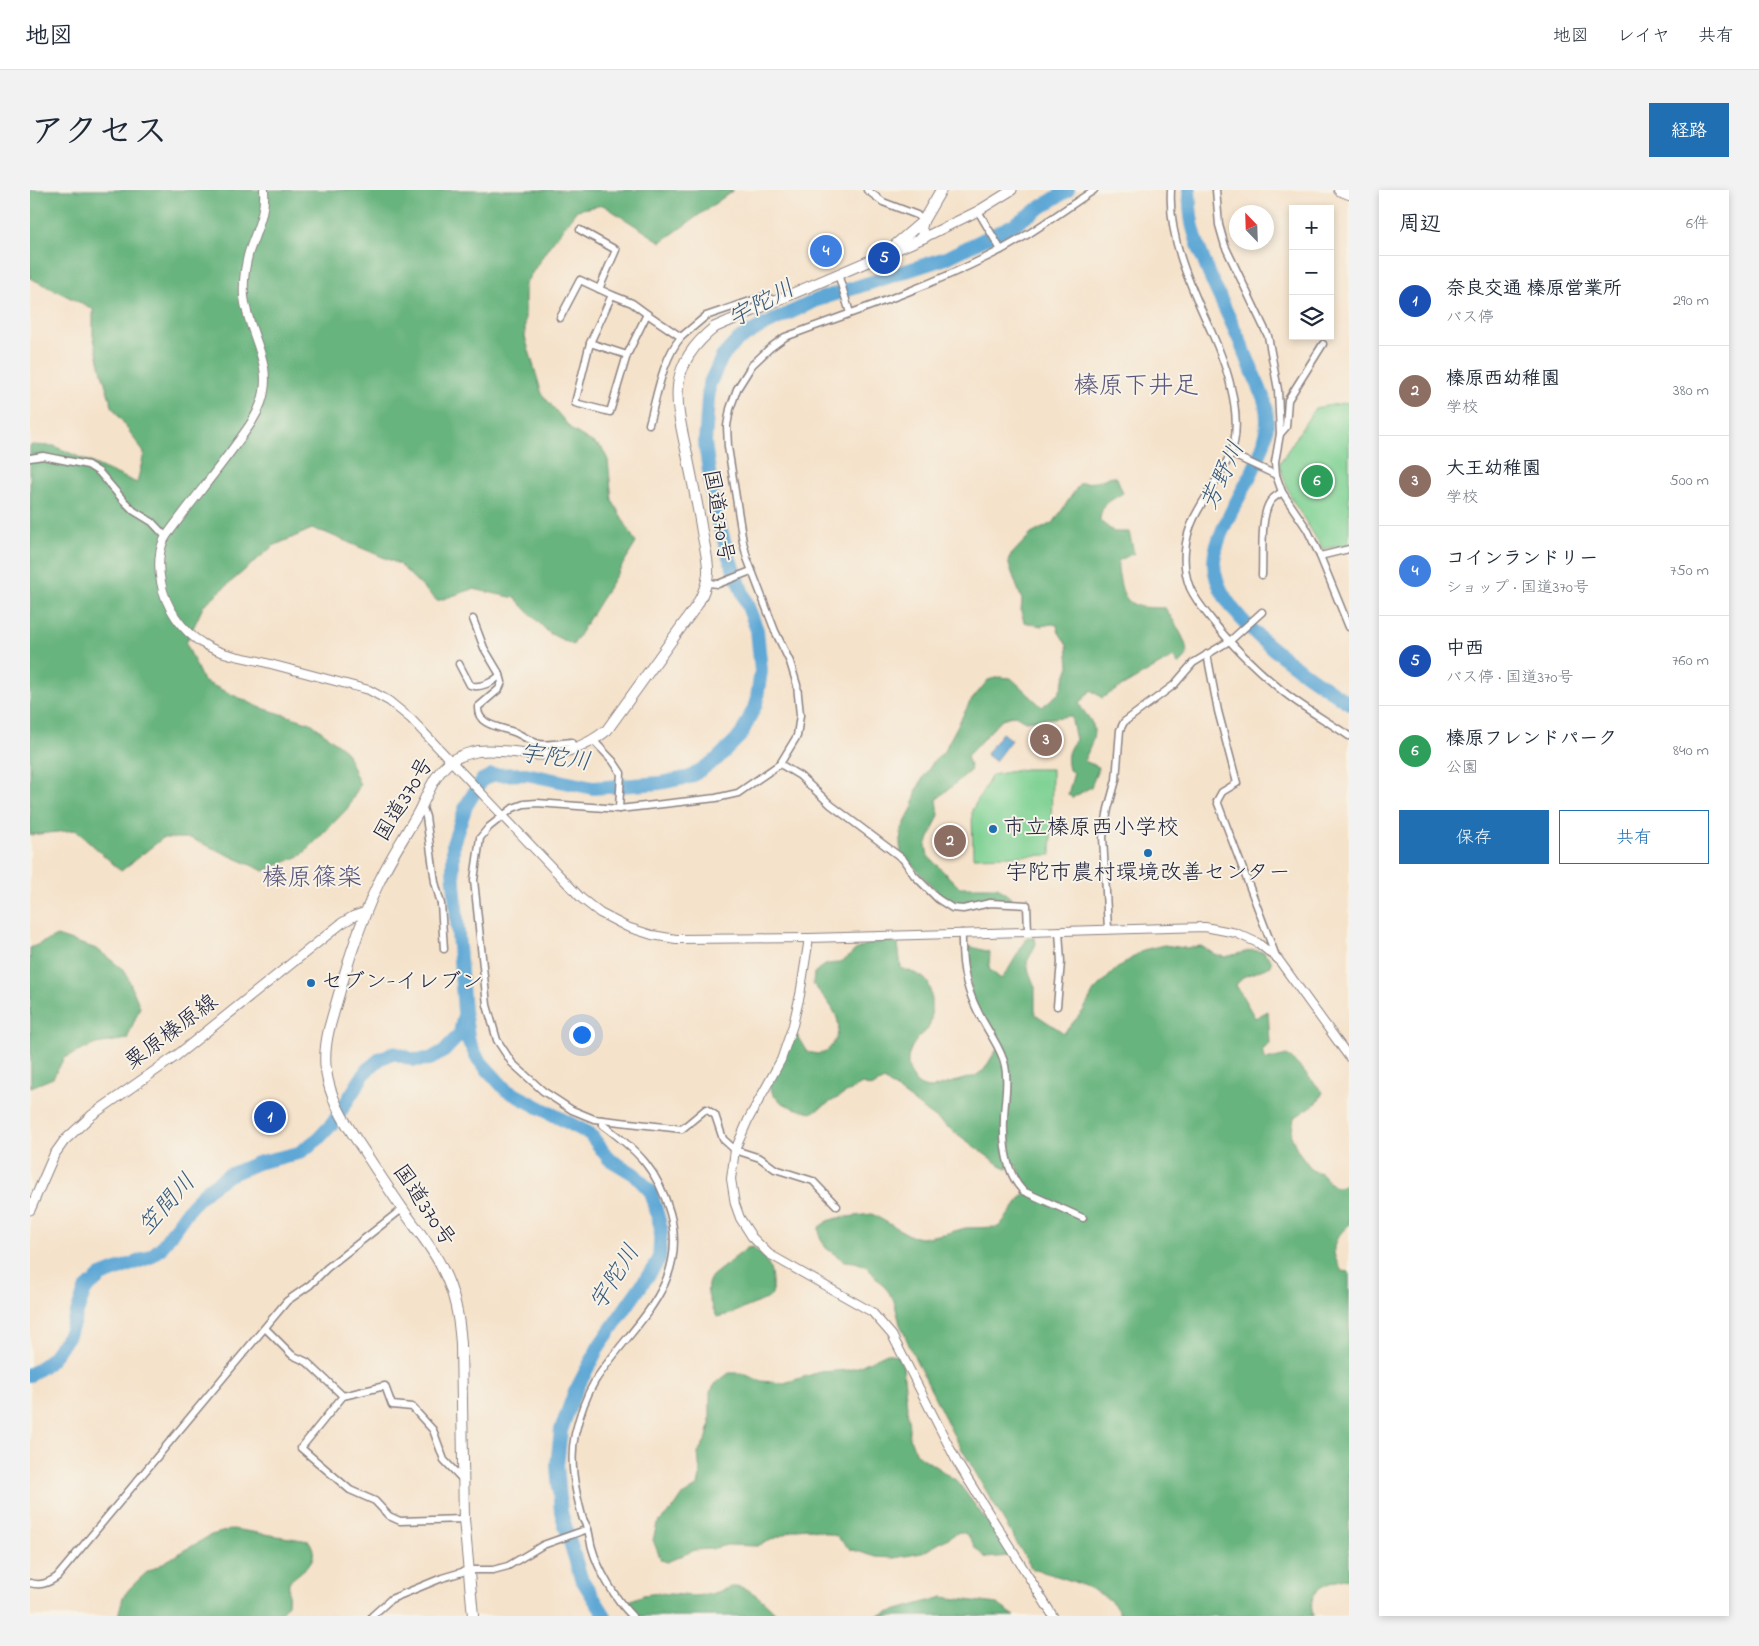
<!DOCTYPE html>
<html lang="ja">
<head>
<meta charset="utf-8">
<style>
  body { margin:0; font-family:"Indie Flower","Klee One",sans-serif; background:#f2f2f3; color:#1f2937 }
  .controls { position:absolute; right:15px; top:15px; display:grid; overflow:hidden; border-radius:0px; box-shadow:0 2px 8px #0003 }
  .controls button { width:45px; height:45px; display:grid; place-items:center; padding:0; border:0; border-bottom:1px solid #e0e1e3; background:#fff; color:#1f2937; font:25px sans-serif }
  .compass { position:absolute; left:1199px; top:15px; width:45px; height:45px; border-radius:50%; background:#fff; box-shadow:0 2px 8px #0003; rotate:337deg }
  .you { position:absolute; left:551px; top:844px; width:18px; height:18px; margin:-12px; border:4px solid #fff; border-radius:50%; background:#1a73e8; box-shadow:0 0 0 8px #1a73e833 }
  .badge { display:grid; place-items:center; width:32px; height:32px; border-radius:50%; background:#1f6fb2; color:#fff; font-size:16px; font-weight:700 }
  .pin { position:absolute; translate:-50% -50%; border:2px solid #fff; box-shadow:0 1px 5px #0006 }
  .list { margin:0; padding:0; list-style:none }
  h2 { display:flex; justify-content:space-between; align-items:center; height:65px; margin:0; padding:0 20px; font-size:21px }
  h2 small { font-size:16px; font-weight:400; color:#747a83 }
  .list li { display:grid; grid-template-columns:32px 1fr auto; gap:15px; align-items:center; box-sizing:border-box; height:90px; padding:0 20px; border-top:1px solid #e0e1e3 }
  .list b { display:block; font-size:19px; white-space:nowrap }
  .list p { margin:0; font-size:16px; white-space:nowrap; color:#747a83 }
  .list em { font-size:16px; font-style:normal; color:#747a83 }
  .actions { display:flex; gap:10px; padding:15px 20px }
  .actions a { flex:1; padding:11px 0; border:1px solid #1f6fb2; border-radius:0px; text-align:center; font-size:18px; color:#1f6fb2 }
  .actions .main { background:#1f6fb2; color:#fff }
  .icon { flex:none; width:28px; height:28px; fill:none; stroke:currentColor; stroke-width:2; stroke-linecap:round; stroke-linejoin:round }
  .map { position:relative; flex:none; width:1319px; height:1426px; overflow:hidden; border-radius:0px }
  header { display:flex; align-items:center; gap:30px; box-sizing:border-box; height:70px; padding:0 25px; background:#fff; border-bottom:1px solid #e0e1e3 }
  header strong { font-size:24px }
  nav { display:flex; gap:28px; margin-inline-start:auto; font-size:18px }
  .intro { display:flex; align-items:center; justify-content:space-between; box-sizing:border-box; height:120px; padding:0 30px }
  h1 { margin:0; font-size:35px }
  .button { padding:12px 22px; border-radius:0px; background:#1f6fb2; color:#fff; font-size:18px; font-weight:700 }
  main { display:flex; gap:30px; padding:0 30px }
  aside { flex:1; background:#fff; border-radius:0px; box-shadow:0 2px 8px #0003 }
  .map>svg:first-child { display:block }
  .green { fill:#80d294; stroke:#517a68 }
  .forest { fill:#68b47e; stroke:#456b5c }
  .water { fill:#5fa8d6; stroke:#406588 }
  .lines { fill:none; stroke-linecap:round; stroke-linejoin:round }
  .river { stroke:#5fa8d6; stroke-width:14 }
  .minor-casing { stroke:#8c8282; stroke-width:9 }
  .tertiary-casing { stroke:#8c8282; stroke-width:10 }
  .secondary-casing { stroke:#8c8282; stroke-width:11 }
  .primary-casing { stroke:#8c8282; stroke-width:12 }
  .trunk-casing { stroke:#8c8282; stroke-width:12 }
  .minor { stroke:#fff; stroke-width:6 }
  .tertiary { stroke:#fff; stroke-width:8 }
  .secondary { stroke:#fff; stroke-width:9 }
  .primary { stroke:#fff; stroke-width:10 }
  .trunk { stroke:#fff; stroke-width:10 }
  .poi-dot { fill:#1f6fb2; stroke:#f7f3e8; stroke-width:2 }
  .labels { text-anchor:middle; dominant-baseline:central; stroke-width:4; stroke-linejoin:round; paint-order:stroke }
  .street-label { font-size:22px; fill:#22223b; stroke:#f7f3e8 }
  .poi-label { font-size:22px; fill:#22223b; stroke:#f7f3e8; text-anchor:start }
  .water-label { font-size:24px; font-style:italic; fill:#3a5879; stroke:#f7f3e8 }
  .quarter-label { font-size:25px; fill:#5a547a; stroke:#f7f3e8 }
</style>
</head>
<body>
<header>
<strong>地図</strong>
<nav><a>地図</a><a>レイヤ</a><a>共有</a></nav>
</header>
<div class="intro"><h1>アクセス</h1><a class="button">経路</a></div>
<main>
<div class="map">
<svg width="1319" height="1426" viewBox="0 0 1319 1426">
  <rect width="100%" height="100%" fill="#f7f3e8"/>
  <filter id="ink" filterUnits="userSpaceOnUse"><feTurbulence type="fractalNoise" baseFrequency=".02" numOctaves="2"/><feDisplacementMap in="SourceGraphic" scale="10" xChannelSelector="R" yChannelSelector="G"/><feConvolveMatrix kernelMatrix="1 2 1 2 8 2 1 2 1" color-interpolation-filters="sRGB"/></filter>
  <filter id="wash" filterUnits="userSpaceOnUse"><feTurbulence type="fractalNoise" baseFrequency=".0096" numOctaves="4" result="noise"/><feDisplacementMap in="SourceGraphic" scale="20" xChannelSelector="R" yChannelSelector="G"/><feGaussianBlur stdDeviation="1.12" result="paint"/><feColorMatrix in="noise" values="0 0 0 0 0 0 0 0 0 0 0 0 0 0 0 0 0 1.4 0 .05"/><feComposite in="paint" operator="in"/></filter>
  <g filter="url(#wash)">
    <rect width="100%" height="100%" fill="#f5e2ca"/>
    <!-- green -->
    <g class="green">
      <polygon points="1319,212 1319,354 1293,359 1261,308 1249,274 1285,218"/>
      <polygon points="995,579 1022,579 1021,665 943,667 942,620 962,585"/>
    </g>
    <!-- forest -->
    <g class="forest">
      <polygon points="0,0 704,0 631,52 573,15 547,20 518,58 495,94 495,147 512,204 542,240 572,258 578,270 582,310 606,353 543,455 519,443 485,408 443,399 407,411 369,374 294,342 282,339 243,356 174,415 156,453 173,491 229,517 281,533 315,560 330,595 317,619 272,665 234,681 160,648 133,648 91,681 46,640 0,645 0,255 24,256 107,293 114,263 82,216 72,183 63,145 63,119 0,88"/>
      <path d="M 1082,286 L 1087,288 L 1093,303 C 1079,312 1071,313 1070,331 L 1084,342 L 1099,342 L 1104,363 L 1088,371 C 1087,378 1089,384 1090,391 C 1095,420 1111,417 1135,418 C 1141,427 1161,455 1156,466 C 1155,469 1151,473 1149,475 L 1143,467 L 1072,508 L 1061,500 L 1049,514 C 1053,521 1060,528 1063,535 C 1067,546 1058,561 1054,571 L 1069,577 L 1061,597 L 1042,608 L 1038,604 L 1044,583 L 1039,580 C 1036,567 1037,560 1046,550 L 1041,526 L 995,531 L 985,525 L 972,529 L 937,566 L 941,580 L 907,609 L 909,625 L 896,655 L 897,661 L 898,666 L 929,697 L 968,697 L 984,711 L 954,710 L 928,715 L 914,709 L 871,663 L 870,653 L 871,641 L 883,616 L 887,599 L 893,588 L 905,569 L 913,563 L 940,512 L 958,490 L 969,487 L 981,488 L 1012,517 L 1029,503 L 1039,476 L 1037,455 L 1028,441 L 1027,435 L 1022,434 L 1011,436 L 994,432 L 991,421 L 992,410 L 978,372 L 980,366 L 1001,344 L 1024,332 L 1050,293 L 1066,292 Z"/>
      <polygon points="27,746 67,759 95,781 110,817 97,849 66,854 34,868 23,888 1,897 0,758"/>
      <path d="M 997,748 L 1005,748 L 1006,754 L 997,772 L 999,782 L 1005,797 L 1005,824 L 1034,843 L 1053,821 L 1064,801 L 1085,780 L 1113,760 L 1134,755 L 1155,758 L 1171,756 L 1184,764 L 1195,767 L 1223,760 L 1234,762 L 1241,770 L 1241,776 L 1213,787 L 1206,795 L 1225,828 L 1238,821 L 1240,853 L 1232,861 L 1236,870 L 1257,865 L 1261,868 L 1293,902 L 1288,912 L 1264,928 L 1261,946 L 1268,961 L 1283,981 C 1296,981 1297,996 1307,997 C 1311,997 1315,994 1319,993 L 1319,1035 C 1302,1050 1299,1061 1312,1081 L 1319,1082 L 1319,1388 C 1297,1393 1276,1398 1283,1426 L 1090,1426 C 1087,1401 1024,1385 1002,1379 L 923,1244 L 883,1164 L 870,1134 L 864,1111 L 858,1101 L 836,1076 L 825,1072 L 814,1071 L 796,1058 L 790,1048 L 789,1037 L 798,1031 L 808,1028 L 842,1024 L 881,1046 L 891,1048 L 914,1044 L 935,1038 L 969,1037 L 997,1000 L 987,975 L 977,978 L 968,974 L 854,890 L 841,897 L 832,894 L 781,923 C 767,919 739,913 741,894 L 764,841 L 777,862 L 788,864 L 798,860 C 822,834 800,815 783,794 L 784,783 C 797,771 798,776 812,771 C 818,769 822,762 827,759 C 837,753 858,748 868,754 L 871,778 C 894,787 902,787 901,814 C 901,820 902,829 900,834 C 898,842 889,845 885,852 C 877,864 875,875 883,888 C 887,895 893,898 902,898 L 945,886 L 954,880 L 968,857 L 966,846 L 942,811 L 938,756 L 960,762 L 959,779 L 971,789 L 978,780 Z"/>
      <path d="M 723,1057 C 741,1073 743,1081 742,1105 L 737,1109 L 700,1124 L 687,1127 C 681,1114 672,1099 682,1086 L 717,1058 Z"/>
      <path d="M 857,1163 L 868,1166 L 873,1176 L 880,1249 L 887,1264 L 927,1291 L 974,1354 L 979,1366 L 956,1368 C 953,1365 949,1362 946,1359 C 941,1351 940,1343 929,1342 L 892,1363 L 864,1368 L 846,1367 L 820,1359 L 806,1346 L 778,1338 L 767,1339 L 727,1356 L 697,1355 L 681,1359 L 665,1360 L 637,1372 L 631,1370 L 623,1350 L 627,1334 L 646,1315 L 652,1306 L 668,1296 L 670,1284 L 668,1263 L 677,1247 L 680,1235 L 680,1202 L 686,1193 L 699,1183 L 711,1183 L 731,1191 L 754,1193 L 790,1182 L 818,1180 L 828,1177 Z"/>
      <path d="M 203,1339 L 279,1351 C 292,1371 273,1379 259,1392 L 258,1414 L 248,1426 L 88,1426 L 93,1407 L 100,1398 L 116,1383 L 181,1345 Z"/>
      <path d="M 704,1396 C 722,1397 736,1414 749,1426 L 607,1426 L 601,1420 L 597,1412 L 613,1405 L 629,1403 L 664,1406 L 681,1404 Z"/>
      <polygon points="913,1407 967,1414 985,1426 846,1426"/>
    </g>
    <!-- water -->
    <polygon class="water" points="972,543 981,550 965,571 956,564"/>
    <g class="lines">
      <!-- river -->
      <g class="river">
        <path d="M 1159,0 C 1160,14 1160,28 1164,41 C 1177,89 1204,132 1221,178 C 1225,189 1232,201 1235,213 C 1242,243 1230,267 1217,292 C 1207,311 1183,352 1184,373 C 1184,427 1278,486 1319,513"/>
        <polyline points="0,1185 20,1171 39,1145 55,1100 71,1086 120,1067 131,1058 161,1016 177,1000 197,986 227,973 269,963 288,949 303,933 336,881 351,868 364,863 384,870 400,869 414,861 430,844 433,828"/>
        <polyline points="575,1426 551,1388 531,1322 527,1275 531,1240 544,1204 569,1156 629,1070 631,1038 621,1002 604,984 579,969 560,944 476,900 448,869 439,852 434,821 423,679 423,654 436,616 452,590 462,585 496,584 563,598 630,593 660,587 687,569 711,545 726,514 731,481 727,440 699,367 684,317 675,253 679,195 692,167 707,151 728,138 787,110 916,68 983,35 1038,0"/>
      </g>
    </g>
  </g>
  <g filter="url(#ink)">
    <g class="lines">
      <defs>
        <g id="minor">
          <polyline points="837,0 853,12 887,25 893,31"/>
          <path d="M 1141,0 C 1138,49 1161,97 1181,141 C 1189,159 1197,178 1201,198 C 1206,218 1209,246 1200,265 C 1190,287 1175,306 1164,328 C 1154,349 1151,375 1160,398 C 1165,409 1173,419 1181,429 C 1201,455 1225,478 1250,499 C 1271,517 1296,530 1319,546"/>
          <polyline points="1186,0 1189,35 1195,56 1238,146 1248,200 1250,244 1245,272 1246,285 1252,302 1277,339 1290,366 1319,437"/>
          <polyline points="948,21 971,60"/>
          <polyline points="550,40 586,60 569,99"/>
          <polyline points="808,84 820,123"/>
          <polyline points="530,128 550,90 582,105 602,113 617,124"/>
          <polyline points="560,153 582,105"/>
          <polyline points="597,165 580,222 545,213 560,153 597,165 617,124 651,147 676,126 735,106 745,111"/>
          <path d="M 619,234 C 627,206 632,170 651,147"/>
          <polyline points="1250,244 1256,237 1258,210 1293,154"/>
          <polyline points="1201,264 1246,285"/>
          <polyline points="0,268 13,266 58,275 69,282 94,311 104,321 122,332 136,347"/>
          <polyline points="1290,366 1319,359"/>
          <path d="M 1232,385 C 1233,366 1230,327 1240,312 C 1243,307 1248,305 1252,302"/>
          <polyline points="678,393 688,394 721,381"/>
          <path d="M 443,429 L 454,458 L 470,485 L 472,492 L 469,499 L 448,517 C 447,536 471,537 484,542 C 492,545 501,552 509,554 C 518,556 531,553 541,552 L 545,559"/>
          <polyline points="1177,464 1188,521 1207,593 1192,602 1187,611 1247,769"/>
          <path d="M 429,474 L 440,495 C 449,499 464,492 470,485"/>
          <polyline points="564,551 583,571 591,583 589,619"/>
          <polyline points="750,574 770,586 801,615 873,669 884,685 908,709 922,718 933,719 960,713 997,715 998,741"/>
          <polyline points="392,615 396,627 405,692 411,714 414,759"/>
          <polyline points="1078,739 1073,647 1078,619 1086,590 1090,540 1094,532 1144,495 1163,473 1201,450 1232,422"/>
          <path d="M 932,743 C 931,781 937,805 957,838 C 963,849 973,863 975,876 C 979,894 974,911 974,929 C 973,953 976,983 993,1001 L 1053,1028"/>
          <polyline points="1027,816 1031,772 1029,741"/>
          <path d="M 572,930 L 573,935 C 608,961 628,980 640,1023 C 660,1097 600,1136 565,1191 C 556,1206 549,1227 545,1244 C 539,1271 545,1300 552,1326 C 553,1331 557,1335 558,1340 C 560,1346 560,1352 562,1358 C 568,1380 586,1410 602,1426"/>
          <path d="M 807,1016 L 783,991 L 745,979 L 730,968 L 705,960 L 693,949 L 685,925 L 676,919 L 652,939 L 564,929 L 542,920 L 513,901 L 482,873 L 467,850 L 457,815 L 444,690 L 450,648 L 459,637 L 483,618 L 494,614 L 507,613 L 589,619 L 686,608 L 708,603 L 750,574 L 767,546 L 770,525 L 767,495 L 760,472 L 745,441 L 717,368 L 713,352 L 698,257 L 697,236 L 700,219 L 707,199 L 722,175 L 740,158 L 755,147 C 823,122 893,99 957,67 C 995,49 1029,23 1064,0"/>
          <polyline points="235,1138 262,1165 277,1172 313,1206"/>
          <polyline points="433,1290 414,1270 403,1240 382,1217 362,1215 355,1196 313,1206 271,1258 320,1300 345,1311 359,1326 370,1331 434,1329"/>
          <path d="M 0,1393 C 11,1396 18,1393 27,1387 L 257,1111 L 280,1095 L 297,1078 L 372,1019"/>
          <polyline points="342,1426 361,1409 412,1388 439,1380 463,1380 478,1376 513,1355 558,1339"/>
        </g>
        <g id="tertiary">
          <path d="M 234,0 C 236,22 226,41 219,62 C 215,76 213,92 214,107 C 218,144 245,173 231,213 C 225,230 214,243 204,257 C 182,287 159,315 137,345 C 128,357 128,378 131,392 C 135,416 152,441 172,453 C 189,464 210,467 229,471 C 266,481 302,490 339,500 L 359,511 L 381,529 L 551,708 L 570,723 L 597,737 L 622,745 L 646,749 L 779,748 L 1175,737 L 1206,743 L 1228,753 L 1248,769 L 1319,867"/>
          <polyline points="779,748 770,805 763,835 751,870 718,930 705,960 701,989 705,1014 710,1028 722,1047 739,1064 842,1122 862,1145 927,1272 1023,1426"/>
        </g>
        <g id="secondary">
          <polyline points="895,47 948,21 982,0"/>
          <polyline points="0,1020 24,965 34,951 62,925 146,866 312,733 324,726 336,722"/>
        </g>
        <polyline id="primary" points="1309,0 1319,4"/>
        <g id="trunk">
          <polyline points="864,56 893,31"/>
          <path d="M 443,1426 L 434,1329 L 431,1154 C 429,1127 425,1103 412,1078 C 402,1056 385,1038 372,1018 C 358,998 344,976 330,955 C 315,933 299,907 296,880 C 294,866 296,852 299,839 C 313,789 327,738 349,692 C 360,668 375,646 388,623 C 397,606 404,584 420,572 C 427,566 439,563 448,561 C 465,559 483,562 500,564 C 529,567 556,557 577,540 L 667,415 C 684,384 678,375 672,342 C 668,316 662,290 657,264 C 645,210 636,176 685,137 L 895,47 L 891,39 L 893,31 L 911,0"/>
        </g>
      </defs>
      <!-- minor casing -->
      <use href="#minor" class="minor-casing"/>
      <!-- tertiary casing -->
      <use href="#tertiary" class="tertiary-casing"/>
      <!-- secondary casing -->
      <use href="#secondary" class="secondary-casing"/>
      <!-- primary casing -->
      <use href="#primary" class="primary-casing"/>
      <!-- trunk casing -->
      <use href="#trunk" class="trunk-casing"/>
      <!-- minor -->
      <use href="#minor" class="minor"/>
      <!-- tertiary -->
      <use href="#tertiary" class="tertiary"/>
      <!-- secondary -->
      <use href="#secondary" class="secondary"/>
      <!-- primary -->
      <use href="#primary" class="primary"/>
      <!-- trunk -->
      <use href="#trunk" class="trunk"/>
    </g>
  </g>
  <!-- markers -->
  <g class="poi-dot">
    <circle cx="963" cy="639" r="5"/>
    <circle cx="1118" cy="663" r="5"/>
    <circle cx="281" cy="793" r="5"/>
  </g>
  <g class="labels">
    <!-- street labels -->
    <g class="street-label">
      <text transform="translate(687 326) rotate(80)">国道370号</text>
      <text transform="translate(375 610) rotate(-59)">国道370号</text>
      <text transform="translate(142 843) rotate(-37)">粟原榛原線</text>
      <text transform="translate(393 1016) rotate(56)">国道370号</text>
    </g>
    <!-- poi labels -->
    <g class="poi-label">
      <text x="973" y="639">市立榛原西小学校</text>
      <text x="1118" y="684" text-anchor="middle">宇陀市農村環境改善センター</text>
      <text x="291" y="793">セブン-イレブン</text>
    </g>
    <!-- water labels -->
    <g class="water-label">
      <text transform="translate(732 115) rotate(-29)">宇陀川</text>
      <text transform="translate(1194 286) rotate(-65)">芳野川</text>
      <text transform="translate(525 569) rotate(8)">宇陀川</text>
      <text transform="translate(138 1015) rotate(-48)">笠間川</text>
      <text transform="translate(586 1088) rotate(-58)">宇陀川</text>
    </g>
    <!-- quarter labels -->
    <g class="quarter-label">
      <text x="1106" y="197">榛原下井足</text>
      <text x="282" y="689">榛原篠楽</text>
    </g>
  </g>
</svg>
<div class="controls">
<button>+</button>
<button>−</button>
<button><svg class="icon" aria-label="layers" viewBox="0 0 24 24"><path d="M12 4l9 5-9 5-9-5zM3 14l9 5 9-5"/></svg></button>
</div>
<svg class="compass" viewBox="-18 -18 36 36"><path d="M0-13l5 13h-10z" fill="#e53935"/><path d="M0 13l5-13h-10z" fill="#747a83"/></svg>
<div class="you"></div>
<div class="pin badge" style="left:240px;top:927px;background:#1a4fb4">1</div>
<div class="pin badge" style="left:920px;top:651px;background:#8d6e63">2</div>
<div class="pin badge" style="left:1016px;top:550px;background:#8d6e63">3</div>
<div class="pin badge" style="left:796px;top:61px;background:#3f7fe0">4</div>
<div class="pin badge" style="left:854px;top:68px;background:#1a4fb4">5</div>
<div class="pin badge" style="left:1287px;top:291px;background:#2e9e5b">6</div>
</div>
<aside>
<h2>周辺<small>6件</small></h2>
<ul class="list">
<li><span class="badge" style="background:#1a4fb4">1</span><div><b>奈良交通 榛原営業所</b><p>バス停</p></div><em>290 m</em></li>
<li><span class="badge" style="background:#8d6e63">2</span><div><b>榛原西幼稚園</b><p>学校</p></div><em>380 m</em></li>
<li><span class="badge" style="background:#8d6e63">3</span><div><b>大王幼稚園</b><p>学校</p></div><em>500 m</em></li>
<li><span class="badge" style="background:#3f7fe0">4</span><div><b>コインランドリー</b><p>ショップ · 国道370号</p></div><em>750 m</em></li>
<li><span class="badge" style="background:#1a4fb4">5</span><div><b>中西</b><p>バス停 · 国道370号</p></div><em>760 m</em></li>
<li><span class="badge" style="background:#2e9e5b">6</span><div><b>榛原フレンドパーク</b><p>公園</p></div><em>840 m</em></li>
</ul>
<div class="actions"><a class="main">保存</a><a>共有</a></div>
</aside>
</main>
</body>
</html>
